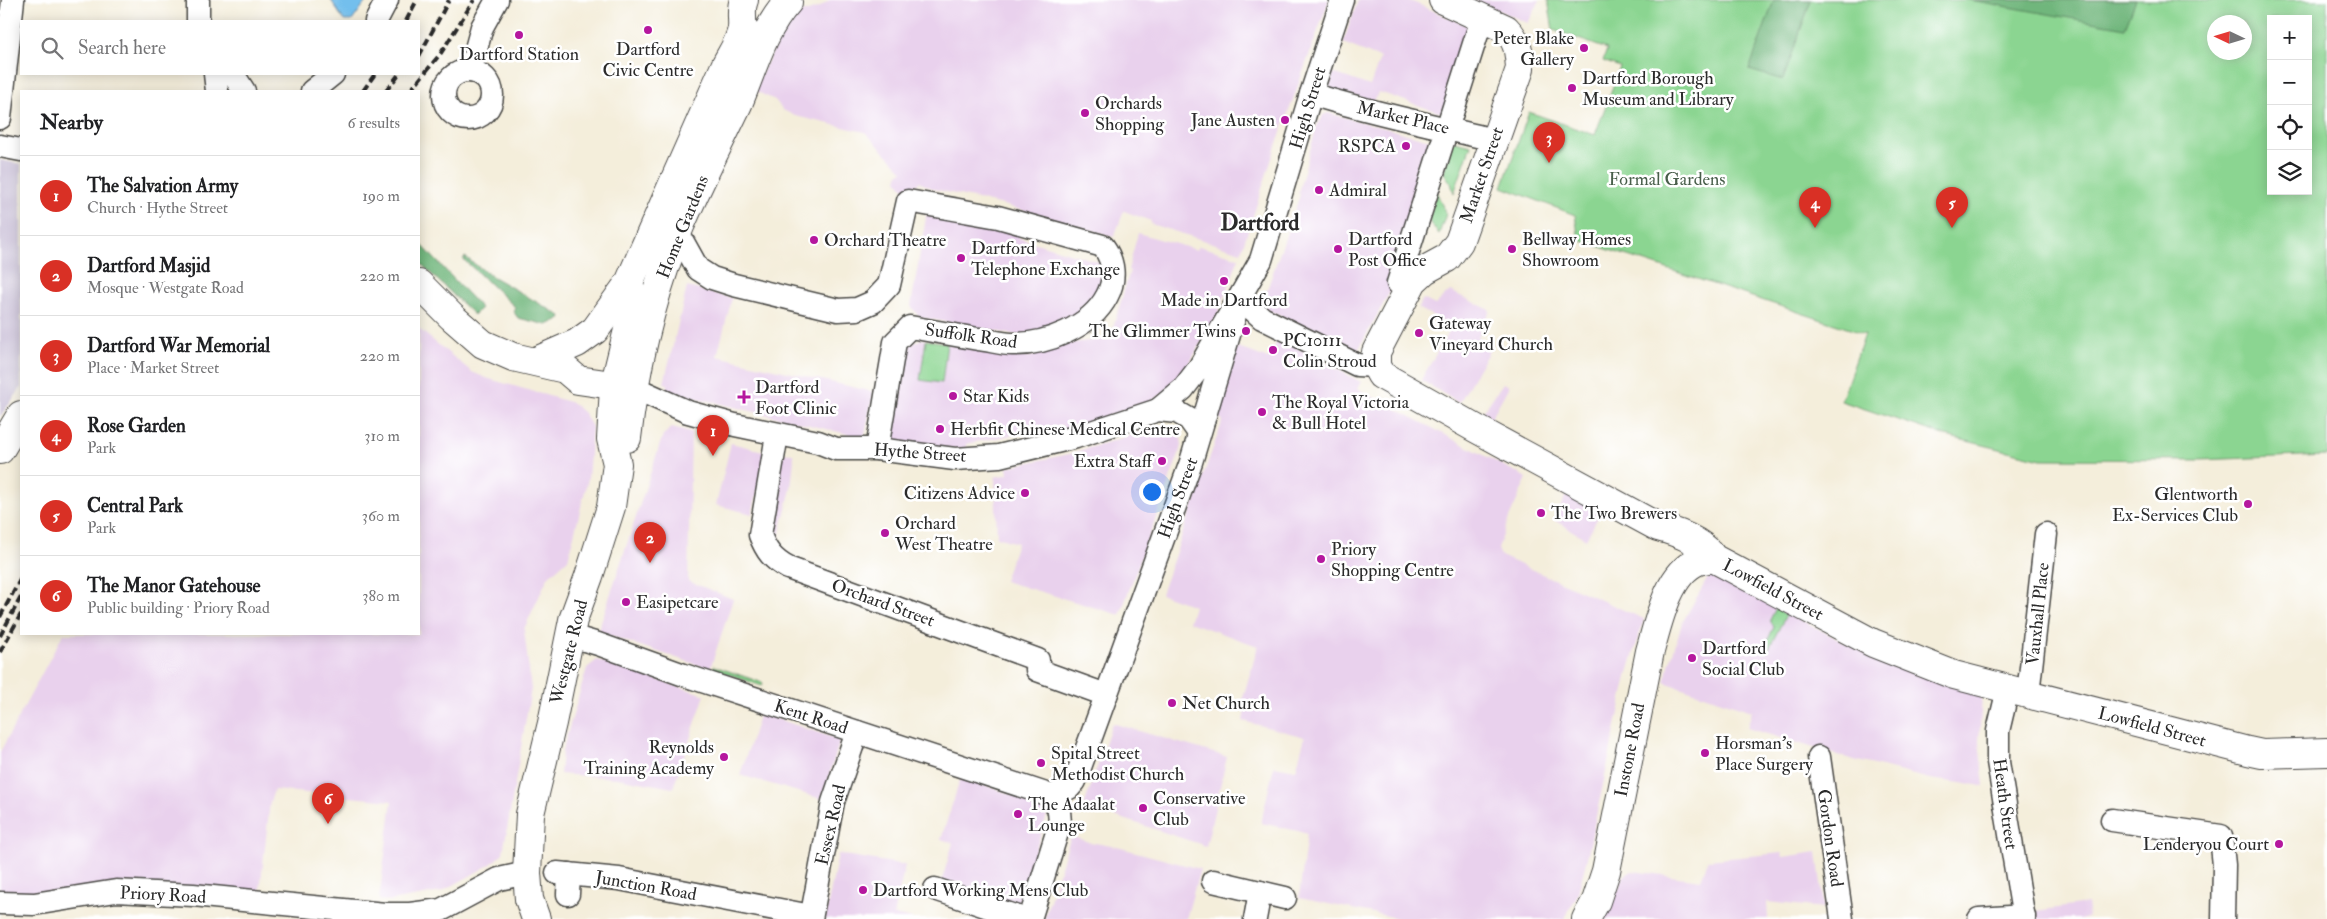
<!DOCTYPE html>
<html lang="en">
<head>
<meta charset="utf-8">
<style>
  body { margin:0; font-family:"IM FELL Double Pica",serif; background:#f2f2f2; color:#202124 }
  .controls { position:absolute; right:15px; top:15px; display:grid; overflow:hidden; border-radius:0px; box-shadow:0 2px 12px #0003 }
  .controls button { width:45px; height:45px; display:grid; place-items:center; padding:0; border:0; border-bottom:1px solid #e0e0e0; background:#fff; color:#202124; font:25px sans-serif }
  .compass { position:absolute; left:2207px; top:15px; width:45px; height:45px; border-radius:50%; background:#fff; box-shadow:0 2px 12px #0003; rotate:274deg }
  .you { position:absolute; left:1151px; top:491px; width:18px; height:18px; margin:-12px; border:4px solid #fff; border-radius:50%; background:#1a73e8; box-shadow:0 0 0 8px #1a73e833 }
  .badge { display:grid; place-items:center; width:32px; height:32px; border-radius:50%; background:#d93025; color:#fff; font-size:16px; font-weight:700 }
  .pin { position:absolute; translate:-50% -41px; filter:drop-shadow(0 1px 2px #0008) }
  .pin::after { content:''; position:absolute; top:26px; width:18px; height:15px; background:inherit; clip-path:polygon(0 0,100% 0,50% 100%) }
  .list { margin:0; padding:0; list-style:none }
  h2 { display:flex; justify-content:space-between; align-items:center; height:65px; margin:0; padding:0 20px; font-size:21px }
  h2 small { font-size:16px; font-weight:400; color:#757577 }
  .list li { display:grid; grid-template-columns:32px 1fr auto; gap:15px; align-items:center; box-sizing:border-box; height:80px; padding:0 20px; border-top:1px solid #e0e0e0 }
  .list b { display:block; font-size:19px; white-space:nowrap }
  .list p { margin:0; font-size:16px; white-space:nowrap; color:#757577 }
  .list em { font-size:16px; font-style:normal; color:#757577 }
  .icon { flex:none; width:28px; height:28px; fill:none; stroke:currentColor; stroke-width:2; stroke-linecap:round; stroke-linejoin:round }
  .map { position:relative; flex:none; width:2327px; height:919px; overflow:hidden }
  .search { position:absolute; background:#fff; box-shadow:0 2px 12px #0003; left:20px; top:20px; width:400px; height:55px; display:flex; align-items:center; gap:12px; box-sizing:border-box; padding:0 18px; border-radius:0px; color:#757577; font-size:19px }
  .panel { position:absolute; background:#fff; box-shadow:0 2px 12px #0003; left:20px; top:90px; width:400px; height:545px; border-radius:0px }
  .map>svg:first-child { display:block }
  .built { fill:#e9d1ed }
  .industrial { fill:#c9bfd7 }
  .green { fill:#8bd591; stroke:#5b805e; fill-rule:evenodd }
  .forest { fill:#70b67b; stroke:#4e7053 }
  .water { fill:#73bfed; stroke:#4f758c }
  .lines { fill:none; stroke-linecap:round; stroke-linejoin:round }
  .minor-casing { stroke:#494845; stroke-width:25 }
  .major-casing { stroke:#494845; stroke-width:30 }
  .minor { stroke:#fff; stroke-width:22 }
  .major { stroke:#fff; stroke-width:28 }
  .rail { stroke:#2b2b2b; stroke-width:4; stroke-dasharray:8 4; stroke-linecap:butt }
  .poi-dot { fill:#b5179e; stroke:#fff; stroke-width:2 }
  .labels { text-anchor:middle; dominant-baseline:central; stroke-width:5; stroke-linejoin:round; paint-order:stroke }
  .poi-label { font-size:18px; fill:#2b2b2b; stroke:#fff; text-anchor:start }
  .street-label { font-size:18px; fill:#2b2b2b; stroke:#fff }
  .park-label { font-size:18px; fill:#485e4a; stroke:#fff }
  .district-label { font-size:22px; font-weight:bold; fill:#2b2b2b; stroke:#fff }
</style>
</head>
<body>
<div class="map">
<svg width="2327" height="919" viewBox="0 0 2327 919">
  <rect width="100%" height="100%" fill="#fff"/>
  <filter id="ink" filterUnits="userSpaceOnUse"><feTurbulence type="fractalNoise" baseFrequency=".02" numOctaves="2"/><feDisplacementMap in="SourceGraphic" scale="10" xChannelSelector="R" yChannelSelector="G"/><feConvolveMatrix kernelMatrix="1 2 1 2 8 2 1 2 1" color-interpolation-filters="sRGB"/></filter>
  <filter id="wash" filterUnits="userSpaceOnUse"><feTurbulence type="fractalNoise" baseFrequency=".0096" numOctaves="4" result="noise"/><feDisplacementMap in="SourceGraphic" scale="20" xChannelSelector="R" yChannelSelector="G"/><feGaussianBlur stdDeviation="1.12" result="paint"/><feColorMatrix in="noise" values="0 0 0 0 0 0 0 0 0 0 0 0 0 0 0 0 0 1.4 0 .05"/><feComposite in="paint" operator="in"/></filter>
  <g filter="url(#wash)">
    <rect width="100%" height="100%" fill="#f4eedb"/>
    <!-- built -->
    <g class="built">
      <polygon points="830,0 1329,0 1275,149 1241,252 1151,224 1151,221 1124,211 1114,237 1007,206 934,189 919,182 913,188 903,188 897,180 899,173 903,171 865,132 795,116 783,110 775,100 753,90 788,22 799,14 820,7"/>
      <polygon points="1358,0 1408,0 1480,31 1450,116 1379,92 1373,101 1329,89 1333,73 1370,86 1380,58 1343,43"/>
      <polygon points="1474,0 1540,0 1528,23"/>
      <polygon points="1328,113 1441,143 1393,286 1357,352 1261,307 1299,198 1300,194 1298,193 1318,122 1320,122 1323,115"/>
      <polygon points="927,212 1020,230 1019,238 1102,263 1101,283 1095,298 1077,315 1059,324 1021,336 919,317 911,306"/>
      <polygon points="1138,233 1197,250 1199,246 1239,258 1217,316 1187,367 1162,395 1143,404 1064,431 1062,425 966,444 966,450 886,441 902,348 922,339 1024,357 1034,356 1058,345 1110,338 1130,271 1128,270"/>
      <polygon points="687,287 732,298 717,356 874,392 864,438 667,391 668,384 664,383"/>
      <polygon points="1450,291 1490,310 1478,337 1493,344 1459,403 1421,380 1452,326 1418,308 1423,299 1435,305"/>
      <polygon points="419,329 472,372 486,378 573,403 584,413 592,427 588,479 568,559 548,577 524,629 531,689 503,853 491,864 441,892 390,901 379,900 392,801 274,790 270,802 259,899 0,891 0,752 63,634 419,634"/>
      <polygon points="1279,338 1361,382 1358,388 1362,391 1527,478 1509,518 1498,549 1501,556 1644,619 1627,676 1586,862 1577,896 1564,919 1402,919 1299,898 1307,833 1261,823 1274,766 1296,770 1305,737 1243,721 1245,710 1240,708 1258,646 1189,622 1194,606 1161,594 1223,420 1212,416 1236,349 1238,347 1268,359"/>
      <polygon points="1503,383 1509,386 1490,420 1481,415"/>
      <polygon points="672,428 691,433 688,581 733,599 710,669 601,633 599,629 663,435"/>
      <polygon points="1155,428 1167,428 1174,431 1181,438 1182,446 1120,615 1004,581 1017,543 997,537 995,477 1008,474 1007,467 1069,454"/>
      <polygon points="731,443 767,452 752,514 716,505"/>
      <polygon points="781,453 793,454 794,460 791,489 778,540 773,508"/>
      <polygon points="1568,491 1602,510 1586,539 1554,520"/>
      <polygon points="1709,576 1720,578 1880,661 1977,693 1982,698 1979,741 1984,786 1930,779 1854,760 1747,728 1752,711 1664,682 1682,623"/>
      <polygon points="597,660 705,695 673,788 617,778 560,774 562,752 587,668"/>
      <polygon points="760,713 840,740 822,799 740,775"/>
      <polygon points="1112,723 1227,757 1206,846 1084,806"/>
      <polygon points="961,777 1042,805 1047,815 1016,911 941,883 953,843 941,839"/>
      <polygon points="1071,836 1094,844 1095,843 1117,847 1200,869 1186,919 1044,919"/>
      <polygon points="1817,852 1824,908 1767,902 1768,919 1605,919 1624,876 1632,871 1701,880 1708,860 1782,853 1783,857"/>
      <polygon points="838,854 905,865 894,915 913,919 825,919"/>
      <polygon points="2087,904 2089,917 2079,919 2038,919 2036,911"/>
    </g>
    <!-- industrial -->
    <polygon class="industrial" points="0,160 21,164 21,388 0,417"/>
    <!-- green -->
    <g class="green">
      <path d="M 1548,0 L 2327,0 L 2327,455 L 2200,460 L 2041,459 L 1946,436 L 1841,401 L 1865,334 L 1579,240 L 1575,215 L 1502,187 L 1529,112 L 1595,135 L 1620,67 L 1603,61 L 1607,49 L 1553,30 ZM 2271,19 L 2308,19 L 2308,191 L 2271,191 ZM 2214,22 L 2244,22 L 2244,52 L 2214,52 Z"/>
      <polygon points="1451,140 1471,145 1454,193 1451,183 1444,173"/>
      <polygon points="1436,191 1446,214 1439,234 1429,221"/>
      <polygon points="926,340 947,343 942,383 920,380"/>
      <polygon points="1776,608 1786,615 1767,652 1763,650 1774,627 1770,620"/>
      <polygon points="714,666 763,683 762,686 713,669"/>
    </g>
    <!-- forest -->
    <g class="forest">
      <polygon points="1774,0 1811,0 1783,80 1749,70"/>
      <polygon points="1970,0 2136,0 2125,28"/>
      <polygon points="419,242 481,308 474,315 419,262"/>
      <polygon points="465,257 490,275 561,316 560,319 547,325 518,318 513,311 515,307 463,259"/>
    </g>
    <!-- water -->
    <polygon class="water" points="331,0 367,0 352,21 344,21"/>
  </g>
  <g filter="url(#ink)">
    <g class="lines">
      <defs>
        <g id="minor">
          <polyline points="198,0 198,21"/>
          <polyline points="376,21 387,0"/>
          <polyline points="470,71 482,27 497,0"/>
          <circle cx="468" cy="95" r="24"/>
          <polyline points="215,74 217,91"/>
          <polyline points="233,74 244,91"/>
          <polyline points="312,91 333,74"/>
          <path d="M 1311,94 C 1371,113 1433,125 1494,140"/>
          <polyline points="0,118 13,0"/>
          <polyline points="0,146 21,150"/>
          <path d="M 678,233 L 698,269 L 712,278 L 734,285 L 838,310 L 857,309 L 873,302 L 889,285 L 908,201 L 998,217 L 1103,246 C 1114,261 1116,279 1107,296 C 1091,327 1046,345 1012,344 C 1001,344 989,340 978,339 C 956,335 933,331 910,327 L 895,342 L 877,449"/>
          <polyline points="1398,283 1479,28"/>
          <polyline points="1240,298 1262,318 1357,365 1376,366"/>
          <polyline points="635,388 688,412 735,425 818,442 836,449 877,449 955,459 999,456 1076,437 1158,410 1177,412 1189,419 1199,433"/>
          <polyline points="1158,410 1183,389 1199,368 1261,260 1311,94 1342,0"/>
          <path d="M 777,435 L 760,535 C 766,551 773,560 788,568 L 1038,660 L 1037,670 L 1106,695"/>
          <polyline points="571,636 598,644 684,675 1052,796"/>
          <polyline points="2008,689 1998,731 1998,762 2024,919"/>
          <polyline points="2028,694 2046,534"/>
          <polyline points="1819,757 1842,919"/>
          <polyline points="1052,796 1069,788 1075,781 1191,462 1240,298"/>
          <polyline points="2112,820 2221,836 2224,865 2223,919"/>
          <polyline points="557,873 619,879 811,916"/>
          <polyline points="1213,881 1285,898"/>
          <polyline points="935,889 1024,919"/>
          <polyline points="568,894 569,874"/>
          <polyline points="0,903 34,904 116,891 193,895 385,914 410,914 441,910 499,879 527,873"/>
          <polyline points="811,919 833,802 857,732"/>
          <polyline points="1030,919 1060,823 1059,811 1052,796"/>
          <polyline points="1255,919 1260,892"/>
          <polyline points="1979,919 2024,916"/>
        </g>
        <g id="major">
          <path d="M 1443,0 L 1506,29 C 1518,41 1519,52 1520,69 L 1459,242 L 1447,258 L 1425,270 L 1413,281 L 1376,352 L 1376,366 L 1381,375 L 1475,428 L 1658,527 C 1677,532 1704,542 1713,558 L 1873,643 L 1954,675 L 2248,751 L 2262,754 L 2327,752"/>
          <polyline points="419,284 452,317 483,344 513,357 565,369 578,380 633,388"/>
          <path d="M 536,361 L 577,343 L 595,330 L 629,283 L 725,66 C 731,54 740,42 742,28 C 743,19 740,9 744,0"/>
          <path d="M 627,438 C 635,368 652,297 678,231 C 696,188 718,146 738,104 C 753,69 762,31 788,2"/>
          <polyline points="0,450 21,415"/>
          <polyline points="536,919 529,899 527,873 530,814 552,723 573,620 589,576 611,507 617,464 611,439 614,387 634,305 629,283"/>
          <path d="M 1586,919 L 1596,901 L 1606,871 L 1650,651 C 1658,623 1668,573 1698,561 C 1703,560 1709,559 1713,558"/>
        </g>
      </defs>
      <!-- minor casing -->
      <use href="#minor" class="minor-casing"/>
      <!-- major casing -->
      <use href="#major" class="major-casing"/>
      <!-- minor -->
      <use href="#minor" class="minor"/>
      <!-- major -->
      <use href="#major" class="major"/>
      <!-- rail -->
      <g class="rail">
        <polyline points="406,21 417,0"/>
        <polyline points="419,56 449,0"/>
        <polyline points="363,91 375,74"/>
        <polyline points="386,91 399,74"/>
        <polyline points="410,91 441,53 474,0"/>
        <polyline points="0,617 21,578"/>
        <polyline points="0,636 21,597"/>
        <polyline points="0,652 21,614"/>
      </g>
    </g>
  </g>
  <!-- markers -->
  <g class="poi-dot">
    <circle cx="648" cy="30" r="5"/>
    <circle cx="519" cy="35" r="5"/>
    <circle cx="1584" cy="48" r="5"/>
    <circle cx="1572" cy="88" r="5"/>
    <circle cx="1085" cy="113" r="5"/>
    <circle cx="1285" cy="120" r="5"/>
    <circle cx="1406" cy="146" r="5"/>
    <circle cx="1319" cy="190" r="5"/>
    <circle cx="814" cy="240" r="5"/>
    <circle cx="1338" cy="249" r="5"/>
    <circle cx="1512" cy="249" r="5"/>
    <circle cx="961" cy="258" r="5"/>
    <circle cx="1224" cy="281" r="5"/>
    <circle cx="1246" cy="331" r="5"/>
    <circle cx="1419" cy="333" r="5"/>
    <circle cx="1273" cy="350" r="5"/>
    <circle cx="953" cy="396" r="5"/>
    <path d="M741.5 389.5h5v5h5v5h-5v5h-5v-5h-5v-5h5z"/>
    <circle cx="1262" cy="412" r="5"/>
    <circle cx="940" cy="429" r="5"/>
    <circle cx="1162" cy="461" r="5"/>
    <circle cx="1025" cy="493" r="5"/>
    <circle cx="2248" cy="504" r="5"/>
    <circle cx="1541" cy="513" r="5"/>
    <circle cx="885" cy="533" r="5"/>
    <circle cx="1321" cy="559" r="5"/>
    <circle cx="626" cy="602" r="5"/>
    <circle cx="1692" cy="658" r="5"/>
    <circle cx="1172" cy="703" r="5"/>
    <circle cx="1705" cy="753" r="5"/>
    <circle cx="724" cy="757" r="5"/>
    <circle cx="1041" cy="763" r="5"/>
    <circle cx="1143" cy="808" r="5"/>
    <circle cx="1018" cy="814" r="5"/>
    <circle cx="2279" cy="844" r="5"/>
    <circle cx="863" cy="890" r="5"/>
  </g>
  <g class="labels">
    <!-- poi labels -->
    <g class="poi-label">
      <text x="1574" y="38" text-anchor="end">Peter Blake<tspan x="1574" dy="21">Gallery</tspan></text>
      <text x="648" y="49" text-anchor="middle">Dartford<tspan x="648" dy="21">Civic Centre</tspan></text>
      <text x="519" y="54" text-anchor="middle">Dartford Station</text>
      <text x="1582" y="78">Dartford Borough<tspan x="1582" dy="21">Museum and Library</tspan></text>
      <text x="1095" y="103">Orchards<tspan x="1095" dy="21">Shopping</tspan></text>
      <text x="1275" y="120" text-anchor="end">Jane Austen</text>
      <text x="1396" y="146" text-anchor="end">RSPCA</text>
      <text x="1329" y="190">Admiral</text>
      <text x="1348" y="239">Dartford<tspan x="1348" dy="21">Post Office</tspan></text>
      <text x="1522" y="239">Bellway Homes<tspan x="1522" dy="21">Showroom</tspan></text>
      <text x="824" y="240">Orchard Theatre</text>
      <text x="971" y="248">Dartford<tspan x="971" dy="21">Telephone Exchange</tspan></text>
      <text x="1224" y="300" text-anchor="middle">Made in Dartford</text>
      <text x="1429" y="323">Gateway<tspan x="1429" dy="21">Vineyard Church</tspan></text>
      <text x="1236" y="331" text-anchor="end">The Glimmer Twins</text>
      <text x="1283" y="340">PC10111<tspan x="1283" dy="21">Colin Stroud</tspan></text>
      <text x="755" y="387">Dartford<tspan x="755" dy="21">Foot Clinic</tspan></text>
      <text x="963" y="396">Star Kids</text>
      <text x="1272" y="402">The Royal Victoria<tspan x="1272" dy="21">&amp; Bull Hotel</tspan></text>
      <text x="950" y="429">Herbfit Chinese Medical Centre</text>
      <text x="1152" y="461" text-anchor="end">Extra Staff</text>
      <text x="1015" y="493" text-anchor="end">Citizens Advice</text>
      <text x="2238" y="494" text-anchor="end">Glentworth<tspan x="2238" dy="21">Ex-Services Club</tspan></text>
      <text x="1551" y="513">The Two Brewers</text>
      <text x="895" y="523">Orchard<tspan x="895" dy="21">West Theatre</tspan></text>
      <text x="1331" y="549">Priory<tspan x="1331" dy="21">Shopping Centre</tspan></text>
      <text x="636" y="602">Easipetcare</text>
      <text x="1702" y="648">Dartford<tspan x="1702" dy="21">Social Club</tspan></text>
      <text x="1182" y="703">Net Church</text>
      <text x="1715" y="743">Horsman's<tspan x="1715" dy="21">Place Surgery</tspan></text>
      <text x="714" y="747" text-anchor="end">Reynolds<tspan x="714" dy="21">Training Academy</tspan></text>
      <text x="1051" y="753">Spital Street<tspan x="1051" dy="21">Methodist Church</tspan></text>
      <text x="1153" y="798">Conservative<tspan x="1153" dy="21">Club</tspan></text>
      <text x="1028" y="804">The Adaalat<tspan x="1028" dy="21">Lounge</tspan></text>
      <text x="2269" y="844" text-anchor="end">Lenderyou Court</text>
      <text x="873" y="890">Dartford Working Mens Club</text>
    </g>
    <!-- street labels -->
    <g class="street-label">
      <text transform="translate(1308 108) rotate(-73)">High Street</text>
      <text transform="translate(1403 118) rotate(13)">Market Place</text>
      <text transform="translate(1482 175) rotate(-71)">Market Street</text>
      <text transform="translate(683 227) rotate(-68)">Home Gardens</text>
      <text transform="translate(971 336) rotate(8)">Suffolk Road</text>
      <text transform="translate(920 453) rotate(4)">Hythe Street</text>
      <text transform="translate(1178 498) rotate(-70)">High Street</text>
      <text transform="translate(1773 590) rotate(28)">Lowfield Street</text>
      <text transform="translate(883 603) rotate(20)">Orchard Street</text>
      <text transform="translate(2038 614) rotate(-84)">Vauxhall Place</text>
      <text transform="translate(569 652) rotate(-76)">Westgate Road</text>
      <text transform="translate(811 717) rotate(18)">Kent Road</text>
      <text transform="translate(2152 727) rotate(15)">Lowfield Street</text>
      <text transform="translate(1630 750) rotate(-79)">Instone Road</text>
      <text transform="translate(2005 804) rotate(82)">Heath Street</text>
      <text transform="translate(831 825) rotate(-77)">Essex Road</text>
      <text transform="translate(1830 838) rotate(82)">Gordon Road</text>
      <text transform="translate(646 886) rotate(10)">Junction Road</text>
      <text transform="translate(163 895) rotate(3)">Priory Road</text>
    </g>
    <!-- park labels -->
    <g class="park-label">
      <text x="1667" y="179">Formal Gardens</text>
    </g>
    <!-- district labels -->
    <g class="district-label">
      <text x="1260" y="223">Dartford</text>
    </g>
  </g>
</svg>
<div class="controls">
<button>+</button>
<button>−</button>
<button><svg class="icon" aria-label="locate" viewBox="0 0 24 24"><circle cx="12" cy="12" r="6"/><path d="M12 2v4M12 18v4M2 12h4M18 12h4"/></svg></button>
<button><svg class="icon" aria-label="layers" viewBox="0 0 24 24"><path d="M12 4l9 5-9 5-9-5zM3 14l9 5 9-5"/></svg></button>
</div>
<svg class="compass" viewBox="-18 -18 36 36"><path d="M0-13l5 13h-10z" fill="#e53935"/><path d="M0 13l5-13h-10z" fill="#757577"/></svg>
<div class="you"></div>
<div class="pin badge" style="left:713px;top:456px">1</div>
<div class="pin badge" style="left:650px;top:563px">2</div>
<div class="pin badge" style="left:1549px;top:163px">3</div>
<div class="pin badge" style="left:1815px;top:228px">4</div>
<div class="pin badge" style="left:1952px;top:228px">5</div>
<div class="pin badge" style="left:328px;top:824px">6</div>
<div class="search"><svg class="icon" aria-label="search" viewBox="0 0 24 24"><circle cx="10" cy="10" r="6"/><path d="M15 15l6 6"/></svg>Search here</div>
<section class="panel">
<h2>Nearby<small>6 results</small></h2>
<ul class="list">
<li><span class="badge">1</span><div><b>The Salvation Army</b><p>Church · Hythe Street</p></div><em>190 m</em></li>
<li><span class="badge">2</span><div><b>Dartford Masjid</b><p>Mosque · Westgate Road</p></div><em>220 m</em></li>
<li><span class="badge">3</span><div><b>Dartford War Memorial</b><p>Place · Market Street</p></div><em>220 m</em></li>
<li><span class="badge">4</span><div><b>Rose Garden</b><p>Park</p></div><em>310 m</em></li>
<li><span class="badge">5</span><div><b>Central Park</b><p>Park</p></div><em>360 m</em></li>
<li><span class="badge">6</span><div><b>The Manor Gatehouse</b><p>Public building · Priory Road</p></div><em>380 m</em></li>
</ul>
</section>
</div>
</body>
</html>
